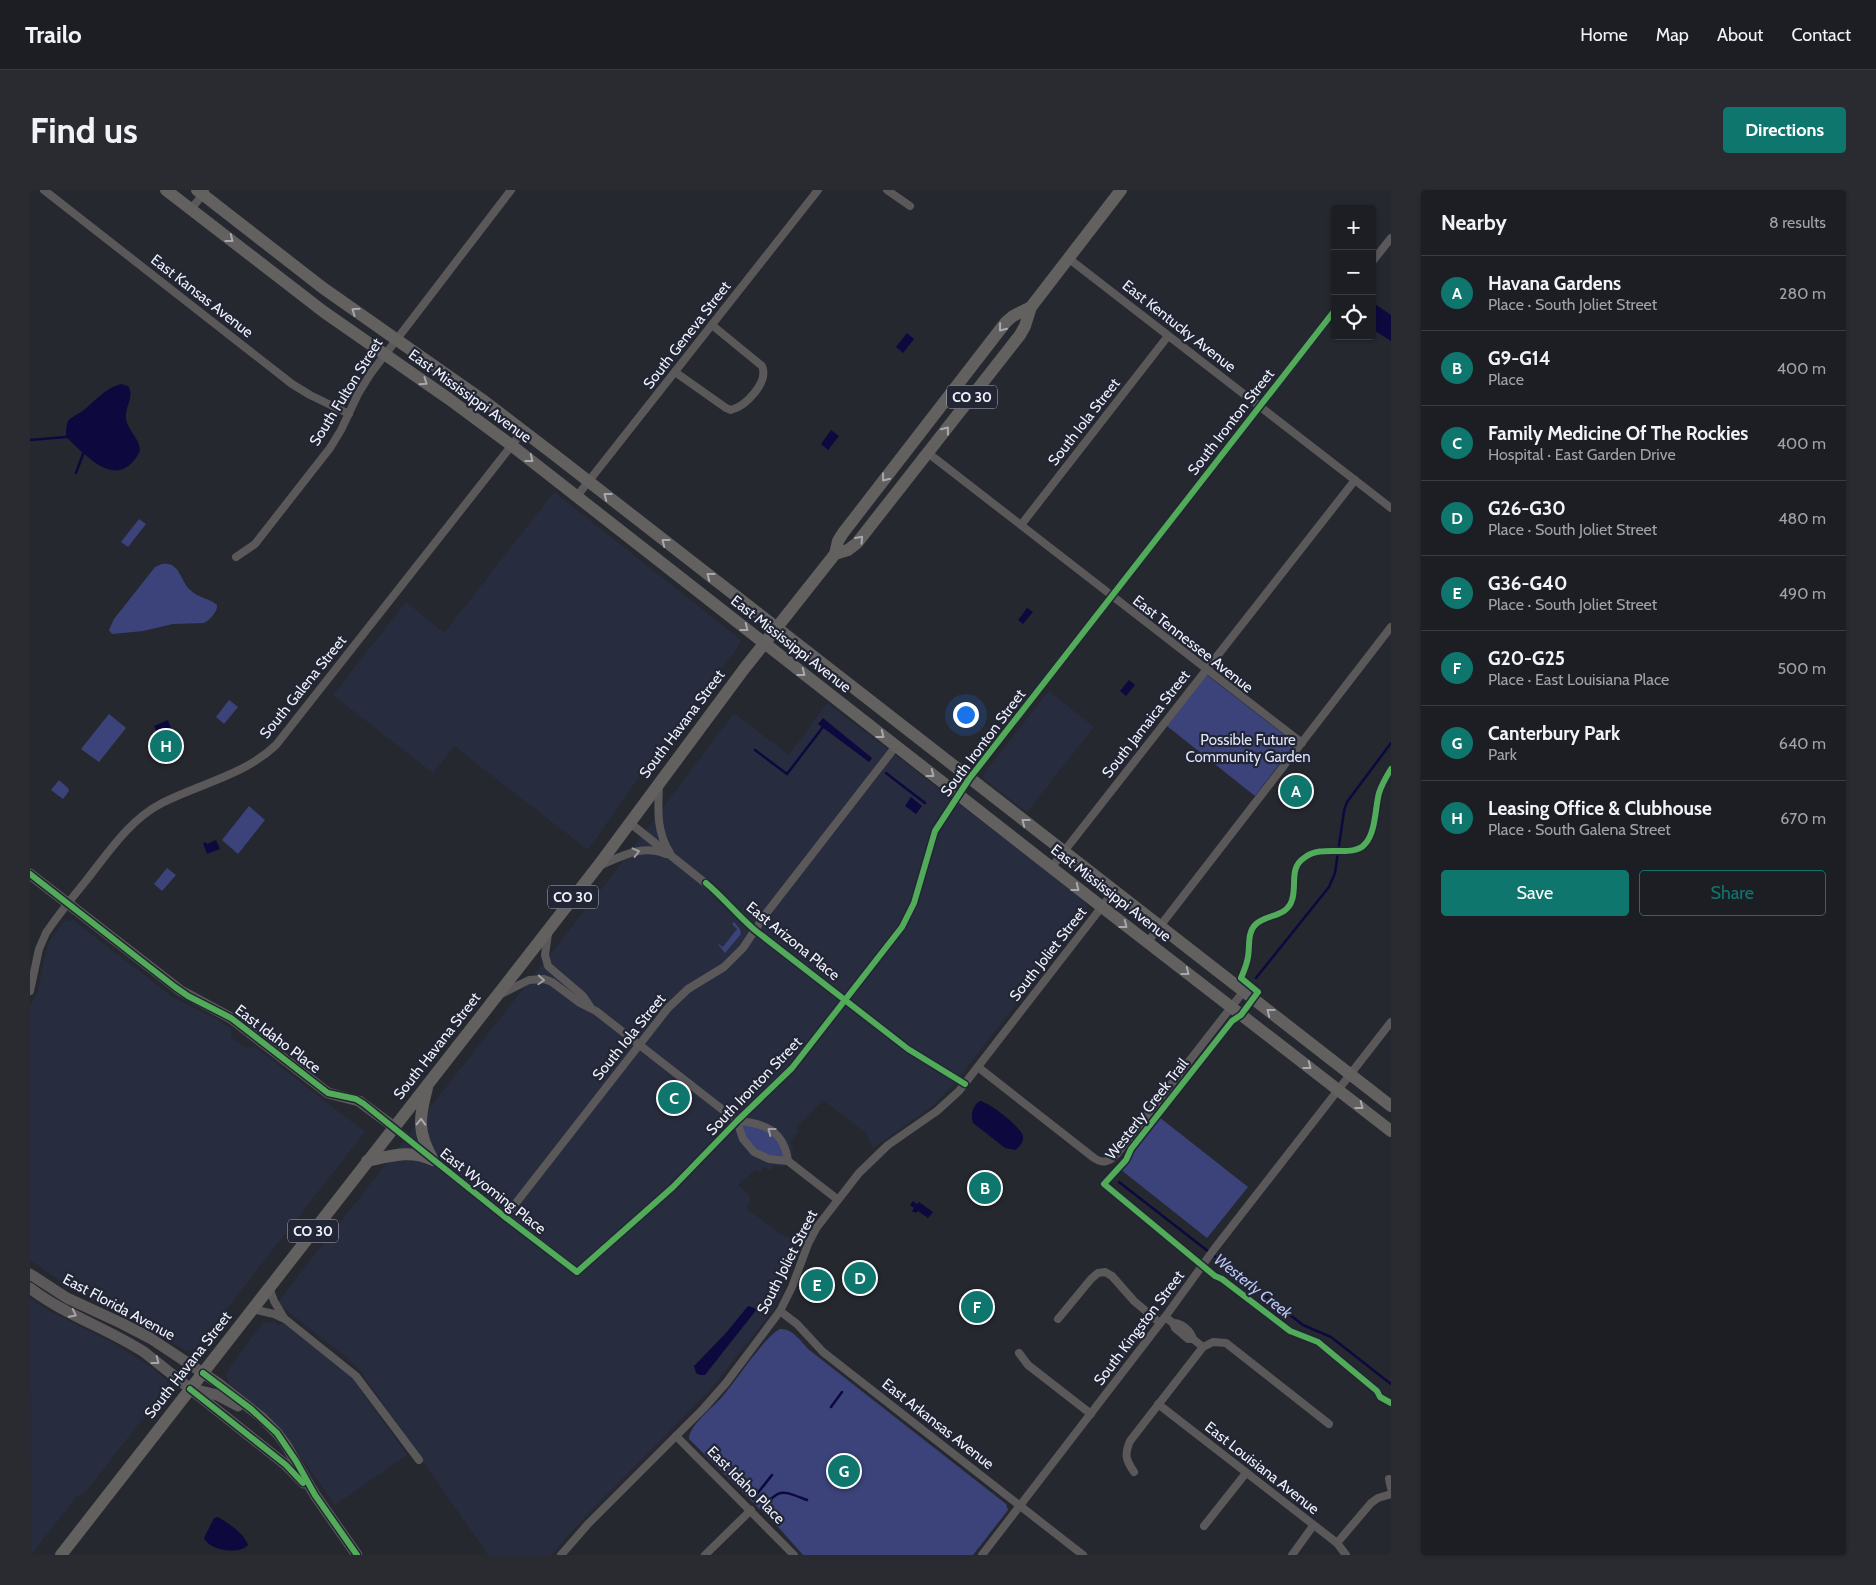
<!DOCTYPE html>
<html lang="en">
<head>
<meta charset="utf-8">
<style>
  body { margin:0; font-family:Cabin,sans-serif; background:#292b31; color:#f1f3f6 }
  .controls { position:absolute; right:15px; top:15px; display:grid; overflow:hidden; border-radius:5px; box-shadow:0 1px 4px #0004 }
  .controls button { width:45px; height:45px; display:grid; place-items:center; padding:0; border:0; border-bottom:1px solid #3a3c41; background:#1c1e24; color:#f1f3f6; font:25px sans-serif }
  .you { position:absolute; left:935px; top:524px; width:18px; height:18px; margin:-12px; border:4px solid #fff; border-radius:50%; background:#1a73e8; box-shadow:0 0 0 8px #1a73e833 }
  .badge { display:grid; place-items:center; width:32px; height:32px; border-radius:50%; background:#0f766e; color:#fff; font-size:16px; font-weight:700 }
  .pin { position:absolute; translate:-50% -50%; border:2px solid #fff; box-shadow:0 1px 5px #0006 }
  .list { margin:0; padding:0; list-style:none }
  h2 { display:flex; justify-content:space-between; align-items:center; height:65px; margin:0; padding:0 20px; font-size:21px }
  h2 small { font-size:16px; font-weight:400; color:#a0a2a6 }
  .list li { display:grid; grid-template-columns:32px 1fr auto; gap:15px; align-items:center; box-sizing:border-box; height:75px; padding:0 20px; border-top:1px solid #3a3c41 }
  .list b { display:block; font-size:19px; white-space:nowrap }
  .list p { margin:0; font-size:16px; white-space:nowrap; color:#a0a2a6 }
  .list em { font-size:16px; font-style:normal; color:#a0a2a6 }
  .actions { display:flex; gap:10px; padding:15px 20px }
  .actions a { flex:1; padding:11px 0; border:1px solid #0f766e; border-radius:5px; text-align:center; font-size:18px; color:#0f766e }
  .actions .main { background:#0f766e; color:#fff }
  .icon { flex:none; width:28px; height:28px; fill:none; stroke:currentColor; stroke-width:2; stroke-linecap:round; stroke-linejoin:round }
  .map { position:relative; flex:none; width:1361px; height:1365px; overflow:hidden; border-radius:5px }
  header { display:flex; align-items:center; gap:30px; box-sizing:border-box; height:70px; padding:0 25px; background:#1c1e24; border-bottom:1px solid #3a3c41 }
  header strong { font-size:24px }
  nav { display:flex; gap:28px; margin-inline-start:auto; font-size:18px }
  .intro { display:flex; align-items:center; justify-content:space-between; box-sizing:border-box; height:120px; padding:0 30px }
  h1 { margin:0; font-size:35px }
  .button { padding:12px 22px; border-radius:5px; background:#0f766e; color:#fff; font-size:18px; font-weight:700 }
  main { display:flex; gap:30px; padding:0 30px }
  aside { flex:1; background:#1c1e24; border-radius:5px; box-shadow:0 1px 4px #0004 }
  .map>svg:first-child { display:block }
  .built { fill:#282c3f }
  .green { fill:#3b437a }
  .water { fill:#0d083e }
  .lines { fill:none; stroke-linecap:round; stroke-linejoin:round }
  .stream { stroke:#0d083e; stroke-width:2.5 }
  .street { stroke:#5a5859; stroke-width:8 }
  .secondary { stroke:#5c595a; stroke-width:11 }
  .primary { stroke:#636060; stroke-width:12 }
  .cycleway-casing { stroke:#222534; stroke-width:9 }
  .cycleway { stroke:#51ab58; stroke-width:6 }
  .oneway { stroke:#a8a8ae }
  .oneway2 { stroke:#9d9da2 }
  .oneway3 { stroke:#a5a5aa }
  .labels { text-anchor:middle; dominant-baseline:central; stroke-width:4.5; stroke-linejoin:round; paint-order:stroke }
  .shield { fill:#222534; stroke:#b1b4bf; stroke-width:1 }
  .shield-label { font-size:14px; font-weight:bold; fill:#eef1fb }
  .street-label { font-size:15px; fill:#eef1fb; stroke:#222534 }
  .park-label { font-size:15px; fill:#dde3f9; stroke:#222534 }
  .water-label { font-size:16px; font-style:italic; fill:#bbc5f1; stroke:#222534 }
</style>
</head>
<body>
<header>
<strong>Trailo</strong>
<nav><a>Home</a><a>Map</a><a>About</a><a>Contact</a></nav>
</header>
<div class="intro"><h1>Find us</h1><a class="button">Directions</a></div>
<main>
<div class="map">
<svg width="1361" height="1365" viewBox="0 0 1361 1365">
  <rect width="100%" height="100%" fill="#262830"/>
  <!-- built -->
  <g class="built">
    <polygon points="524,302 710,449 710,454 616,577 558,660 424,556 403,583 303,505 376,412 414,443"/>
    <polygon points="1019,501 1064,537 997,622 954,589 954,583"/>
    <polygon points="797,513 1052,708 1057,718 1056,725 923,895 901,917 843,958 836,943 793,910 766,938 769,941 760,952 763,958 762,966 755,974 752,977 744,975 740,981 735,977 733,977 730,982 725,980 708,995 719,1004 720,1012 716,1018 752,1045 771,1052 751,1105 742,1121 680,1200 554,1328 521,1365 458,1365 330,1180 315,1166 247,1113 583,684 704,523 759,565"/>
    <polygon points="43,730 144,808 186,829 201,839 201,847 215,858 225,857 335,942 165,1159 156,1161 117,1135 45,1101 0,1070 0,817 8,801 15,766 20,751 33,732"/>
    <polygon points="0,1108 17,1120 85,1154 107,1168 121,1177 138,1192 134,1201 55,1303 46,1307 1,1365"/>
    <polygon points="255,1129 334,1196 330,1199 377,1265 305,1315 254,1243 208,1203 209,1201 200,1195 196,1186 199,1178 233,1133 244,1132 249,1136"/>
  </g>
  <!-- green -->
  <g class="green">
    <polygon points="109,329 116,334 98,357 91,352"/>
    <path d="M 132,374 C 149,371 150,389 159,399 C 169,409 180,408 187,415 C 188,421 180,430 174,433 L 143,434 L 113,441 L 82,444 L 79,440 L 84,429 L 118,386 L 125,377 Z"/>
    <polygon points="1177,485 1265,553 1225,606 1137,536"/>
    <polygon points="199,510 208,517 194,534 186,527"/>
    <polygon points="79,524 96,538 69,572 51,559"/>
    <polygon points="29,590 38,598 39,601 33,609 21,600"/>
    <polygon points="219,616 235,630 208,664 192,650"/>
    <polygon points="137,678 146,685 132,701 124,694"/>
    <polygon points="704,732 710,739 711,744 695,763 687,753 693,757 707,739 702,734"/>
    <polygon points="1129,927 1218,997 1177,1048 1090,979"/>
    <polygon points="707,931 739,938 757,964 750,971 719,956"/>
    <path d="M 750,1139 C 762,1138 771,1151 778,1159 L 976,1314 L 978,1320 L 943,1365 L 773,1365 L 749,1338 L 659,1249 C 658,1237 683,1217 692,1207 C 706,1191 734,1147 750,1139 Z"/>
    <polygon points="1100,1153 1102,1157 1085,1177 1081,1177"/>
  </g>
  <!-- water -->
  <g class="water">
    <polygon points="1342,112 1361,125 1361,151 1342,139"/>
    <polygon points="877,143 884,149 873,163 866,157"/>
    <path d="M 91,194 L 98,196 C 105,207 95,216 96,228 C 97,240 110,248 110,261 C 88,303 58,267 36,247 C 36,242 36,236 38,231 C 41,227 47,225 51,222 C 65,212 73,199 91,194 Z"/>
    <polygon points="801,240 809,246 798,260 791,254"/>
    <polygon points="997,418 1003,422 993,434 988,430"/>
    <polygon points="1099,490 1105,495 1096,506 1090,501"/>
    <polygon points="793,528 842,568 839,572 788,534"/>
    <polygon points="138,530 142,541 139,542 138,541 128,545 124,536"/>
    <polygon points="881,607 892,616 886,624 875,616"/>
    <polygon points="186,650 190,659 177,664 173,653 176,652 177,654"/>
    <path d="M 950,911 C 959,912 992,938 993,946 C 994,952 990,956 986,960 L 975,958 L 943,933 C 940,925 943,915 950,911 Z"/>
    <polygon points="883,1011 887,1014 889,1012 903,1022 898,1028 888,1021 886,1023 882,1021 884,1018 880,1015"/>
    <polygon points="718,1116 727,1119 675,1185 670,1185 666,1183 664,1176 695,1144"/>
    <path d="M 188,1327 C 198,1333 214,1343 218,1355 C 210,1365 179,1361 174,1348 L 184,1328 Z"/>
  </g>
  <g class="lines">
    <!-- stream -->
    <g class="stream">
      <polyline points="0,250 36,247"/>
      <polyline points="46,283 53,264"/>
      <polyline points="725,560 757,584 793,537"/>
      <polyline points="856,583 895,613"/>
      <polyline points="1226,788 1299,697 1305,683 1314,621 1317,612 1361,553"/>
      <polyline points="1089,992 1273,1135 1301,1147 1361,1194"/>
      <polyline points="801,1217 812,1202"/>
      <polyline points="723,1309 742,1285"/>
      <path d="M 732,1318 C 751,1297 752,1301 777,1310"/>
    </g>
    <!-- street -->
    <g class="street">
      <polyline points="14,0 262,194 280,205 319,224"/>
      <polyline points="857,0 880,16"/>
      <polyline points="161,19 175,2"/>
      <polyline points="1038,68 1361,318"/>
      <polyline points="1342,72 1361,48"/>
      <path d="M 645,182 L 696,218 L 701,220 C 716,216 739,192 732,176 L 682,135"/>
      <polyline points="898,263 1272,553"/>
      <polyline points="547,306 788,0"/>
      <polyline points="991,335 1138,146"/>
      <polyline points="206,367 225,354 300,258 311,240 328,204 341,183 481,0"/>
      <path d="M 629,595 C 628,619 626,641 640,663"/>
      <polyline points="600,633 684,700 726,741 878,859 935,894"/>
      <path d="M 571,675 C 592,666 613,654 636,664"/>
      <polyline points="1021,678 1325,290"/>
      <polyline points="518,744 515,765 518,776 553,806 561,818"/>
      <polyline points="1117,753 1361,437"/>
      <path d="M 0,801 L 9,759 L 16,743 C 28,725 42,708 55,692 C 78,663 99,630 132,613 C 171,593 213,586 246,555 L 493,241"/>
      <path d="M 471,804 L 499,790 L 514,789 L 522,792 L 550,813 L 566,821 L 707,931 C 735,933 754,941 758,971"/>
      <path d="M 948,877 L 1064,968 C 1073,974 1079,972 1086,965 L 1213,802"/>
      <polyline points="707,931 713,949 724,962 739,969 758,971 807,1009"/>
      <polyline points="364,937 427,989 547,1082 643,997 707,931 762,878 872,737 884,713 905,641 939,589 1305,120"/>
      <polyline points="475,1027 638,818 658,799 694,777 713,758 735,725 866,556"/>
      <polyline points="239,1097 244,1111 254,1128"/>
      <polyline points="222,1119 244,1124 255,1129 326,1186 389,1270"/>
      <polyline points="750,1121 767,1134 793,1162 1053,1365"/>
      <polyline points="1135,1127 1143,1133 1145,1138 1158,1149 1163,1149 1173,1157"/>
      <polyline points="1028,1129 1061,1089 1068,1083 1075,1082 1082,1086 1104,1111 1130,1133"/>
      <path d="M 1143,1133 C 1152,1133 1161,1141 1163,1149"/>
      <polyline points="989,1163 998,1175 1061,1224"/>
      <polyline points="1128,1214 1307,1353 1316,1365"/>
      <polyline points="646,1246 764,1365"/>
      <path d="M 1104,1282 C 1096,1270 1094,1265 1100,1251 L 1173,1157 L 1183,1152 L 1196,1153 L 1299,1234"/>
      <polyline points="1359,1289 1361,1298"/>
      <polyline points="1174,1336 1216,1283"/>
      <polyline points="1307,1353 1341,1313 1348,1308 1361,1304"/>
      <polyline points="531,1365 558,1334 674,1218 696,1193 750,1121 762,1097 778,1054 787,1037 829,983 858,955 907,921 929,901 1084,701"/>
      <polyline points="675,1365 721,1320"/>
      <polyline points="952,1365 1135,1127 1185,1058 1361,832"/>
      <polyline points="1262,1365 1283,1336"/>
    </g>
    <!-- secondary -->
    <g class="secondary">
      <polyline points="0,684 151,801 201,828 298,903 329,911 364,937"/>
      <polyline points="0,1084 37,1108 91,1133 120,1148 188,1193 231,1227 247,1243 256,1255 285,1305 327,1365"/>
      <path d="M 0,1098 C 35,1125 77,1138 114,1162 L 256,1275 L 274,1293"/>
      <polyline points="163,1199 187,1205 208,1216"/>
    </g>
    <!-- primary -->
    <g class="primary">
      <polyline points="136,0 294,122 419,209 481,255 1072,717 1361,941"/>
      <polyline points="167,0 293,98 454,211 526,266 1361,916"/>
      <polyline points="805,364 818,360 827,353 990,145 995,136 1001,117 1091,0"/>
      <path d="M 397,898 C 389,928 387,942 403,970"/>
      <path d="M 337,971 C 360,966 381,959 403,970"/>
      <polyline points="31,1365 568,676 714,479 805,364 808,351 813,343 976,132 983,126 1001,117"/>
    </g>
    <defs>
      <g id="cycleway">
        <path d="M 1361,579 C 1356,587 1352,594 1349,603 C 1345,618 1346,642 1335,654 C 1322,669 1293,653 1274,668 C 1259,678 1267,695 1262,710 C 1257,727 1237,724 1226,734 C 1217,742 1220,756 1218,767 C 1217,774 1214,781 1211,788 L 1228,802 L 1211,825 L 1202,831 L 1101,959 L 1096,970 L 1074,994 L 1185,1086 L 1192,1089 L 1260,1141 L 1288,1152 L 1347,1201 L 1350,1207 L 1361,1213"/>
        <polyline points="0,684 145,797 158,806 201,828 298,903 326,909 334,914 475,1027 547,1082 643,997 707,931 762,878 872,737 884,713 905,641 939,589 1305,120"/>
        <path d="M 676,693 C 694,708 708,726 726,741 L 878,859 L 935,894"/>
        <polyline points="173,1183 221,1219 247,1243 266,1271 285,1305 327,1365"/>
        <polyline points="160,1199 256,1275 273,1293"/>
      </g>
    </defs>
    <!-- cycleway casing -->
    <use href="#cycleway" class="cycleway-casing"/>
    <!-- cycleway -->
    <use href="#cycleway" class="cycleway"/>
  </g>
  <!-- one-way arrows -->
  <defs><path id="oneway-chevron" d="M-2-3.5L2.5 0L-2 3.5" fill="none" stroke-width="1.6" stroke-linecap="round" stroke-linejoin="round" transform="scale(1.25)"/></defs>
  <g class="oneway">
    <use href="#oneway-chevron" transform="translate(200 49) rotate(38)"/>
    <use href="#oneway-chevron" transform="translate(325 121) rotate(-145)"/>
    <use href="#oneway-chevron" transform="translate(972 138) rotate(129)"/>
    <use href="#oneway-chevron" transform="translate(394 192) rotate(35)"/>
    <use href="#oneway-chevron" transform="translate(916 240) rotate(-52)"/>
    <use href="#oneway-chevron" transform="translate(500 269) rotate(38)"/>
    <use href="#oneway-chevron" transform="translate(855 288) rotate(128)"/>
    <use href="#oneway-chevron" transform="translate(577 306) rotate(-142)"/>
    <use href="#oneway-chevron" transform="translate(830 349) rotate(-48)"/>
    <use href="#oneway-chevron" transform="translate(635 352) rotate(-142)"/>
    <use href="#oneway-chevron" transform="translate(680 386) rotate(-142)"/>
    <use href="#oneway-chevron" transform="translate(715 438) rotate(38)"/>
    <use href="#oneway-chevron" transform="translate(772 483) rotate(38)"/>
    <use href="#oneway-chevron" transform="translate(851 545) rotate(38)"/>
    <use href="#oneway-chevron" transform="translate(901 584) rotate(38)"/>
    <use href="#oneway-chevron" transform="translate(995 632) rotate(-142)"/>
    <use href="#oneway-chevron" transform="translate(1046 698) rotate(38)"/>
    <use href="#oneway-chevron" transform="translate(1094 735) rotate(38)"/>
    <use href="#oneway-chevron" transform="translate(1156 782) rotate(38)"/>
    <use href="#oneway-chevron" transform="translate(1240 822) rotate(-142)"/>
    <use href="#oneway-chevron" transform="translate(1278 876) rotate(38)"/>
    <use href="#oneway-chevron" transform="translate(1330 916) rotate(38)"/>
    <use href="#oneway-chevron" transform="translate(391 932) rotate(-88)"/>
  </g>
  <g class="oneway2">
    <use href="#oneway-chevron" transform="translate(606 662) rotate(-14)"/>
    <use href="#oneway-chevron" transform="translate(511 790) rotate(3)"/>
    <use href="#oneway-chevron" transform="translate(741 941) rotate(-142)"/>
  </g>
  <g class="oneway3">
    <use href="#oneway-chevron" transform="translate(43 1124) rotate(27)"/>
    <use href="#oneway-chevron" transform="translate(126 1171) rotate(37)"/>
  </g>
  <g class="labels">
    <!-- shield labels -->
    <g class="shield">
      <rect x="917" y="195.5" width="50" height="23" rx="4"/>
      <rect x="518" y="695.5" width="50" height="23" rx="4"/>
      <rect x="258" y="1029.5" width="50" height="23" rx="4"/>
    </g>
    <g class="shield-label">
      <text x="942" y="207">CO 30</text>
      <text x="543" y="707">CO 30</text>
      <text x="283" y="1041">CO 30</text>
    </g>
    <!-- street labels -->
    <g class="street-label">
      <text transform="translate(172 106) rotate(38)">East Kansas Avenue</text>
      <text transform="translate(1149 136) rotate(38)">East Kentucky Avenue</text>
      <text transform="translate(657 145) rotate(-52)">South Geneva Street</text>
      <text transform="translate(316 202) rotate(-58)">South Fulton Street</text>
      <text transform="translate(440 206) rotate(36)">East Mississippi Avenue</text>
      <text transform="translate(1054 232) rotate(-52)">South Iola Street</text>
      <text transform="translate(1201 232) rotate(-52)">South Ironton Street</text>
      <text transform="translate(761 454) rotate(38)">East Mississippi Avenue</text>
      <text transform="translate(1163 454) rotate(38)">East Tennessee Avenue</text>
      <text transform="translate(273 497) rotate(-51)">South Galena Street</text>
      <text transform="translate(652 534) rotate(-53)">South Havana Street</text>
      <text transform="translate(1116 534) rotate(-52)">South Jamaica Street</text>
      <text transform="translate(953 553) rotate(-53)">South Ironton Street</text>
      <text transform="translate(1081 703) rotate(38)">East Mississippi Avenue</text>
      <text transform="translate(763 751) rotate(39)">East Arizona Place</text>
      <text transform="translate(1018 764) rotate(-52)">South Joliet Street</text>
      <text transform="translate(599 847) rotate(-51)">South Iola Street</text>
      <text transform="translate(248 849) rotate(37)">East Idaho Place</text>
      <text transform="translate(407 856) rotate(-52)">South Havana Street</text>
      <text transform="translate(724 896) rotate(-46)">South Ironton Street</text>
      <text transform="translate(1117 919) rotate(-52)">Westerly Creek Trail</text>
      <text transform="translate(463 1001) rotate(38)">East Wyoming Place</text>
      <text transform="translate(757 1072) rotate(-63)">South Joliet Street</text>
      <text transform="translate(89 1117) rotate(28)">East Florida Avenue</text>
      <text transform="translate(1109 1138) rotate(-53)">South Kingston Street</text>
      <text transform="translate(158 1175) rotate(-52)">South Havana Street</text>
      <text transform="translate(908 1234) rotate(38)">East Arkansas Avenue</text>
      <text transform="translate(1232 1278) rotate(38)">East Louisiana Avenue</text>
      <text transform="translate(716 1295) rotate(45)">East Idaho Place</text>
    </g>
    <!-- park labels -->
    <g class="park-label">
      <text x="1218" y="550">Possible Future<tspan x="1218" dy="17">Community Garden</tspan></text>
    </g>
    <!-- water labels -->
    <g class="water-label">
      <text transform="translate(1223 1096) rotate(38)">Westerly Creek</text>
    </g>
  </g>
</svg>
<div class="controls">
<button>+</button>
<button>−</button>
<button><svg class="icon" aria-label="locate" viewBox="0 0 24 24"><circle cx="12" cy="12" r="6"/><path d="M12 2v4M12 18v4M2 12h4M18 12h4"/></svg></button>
</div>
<div class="you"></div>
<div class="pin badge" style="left:1266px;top:601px">A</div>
<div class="pin badge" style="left:955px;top:998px">B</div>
<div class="pin badge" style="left:644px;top:908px">C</div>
<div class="pin badge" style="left:830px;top:1088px">D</div>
<div class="pin badge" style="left:787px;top:1095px">E</div>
<div class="pin badge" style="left:947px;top:1117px">F</div>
<div class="pin badge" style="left:814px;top:1281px">G</div>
<div class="pin badge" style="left:136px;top:556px">H</div>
</div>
<aside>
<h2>Nearby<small>8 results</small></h2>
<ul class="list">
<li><span class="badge">A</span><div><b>Havana Gardens</b><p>Place · South Joliet Street</p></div><em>280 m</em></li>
<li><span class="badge">B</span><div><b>G9-G14</b><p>Place</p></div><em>400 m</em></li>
<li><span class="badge">C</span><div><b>Family Medicine Of The Rockies</b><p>Hospital · East Garden Drive</p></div><em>400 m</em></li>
<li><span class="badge">D</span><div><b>G26-G30</b><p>Place · South Joliet Street</p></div><em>480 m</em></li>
<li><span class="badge">E</span><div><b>G36-G40</b><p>Place · South Joliet Street</p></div><em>490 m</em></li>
<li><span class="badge">F</span><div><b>G20-G25</b><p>Place · East Louisiana Place</p></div><em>500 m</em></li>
<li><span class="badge">G</span><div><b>Canterbury Park</b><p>Park</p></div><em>640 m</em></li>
<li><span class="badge">H</span><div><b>Leasing Office &amp; Clubhouse</b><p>Place · South Galena Street</p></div><em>670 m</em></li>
</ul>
<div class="actions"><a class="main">Save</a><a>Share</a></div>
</aside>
</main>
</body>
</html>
